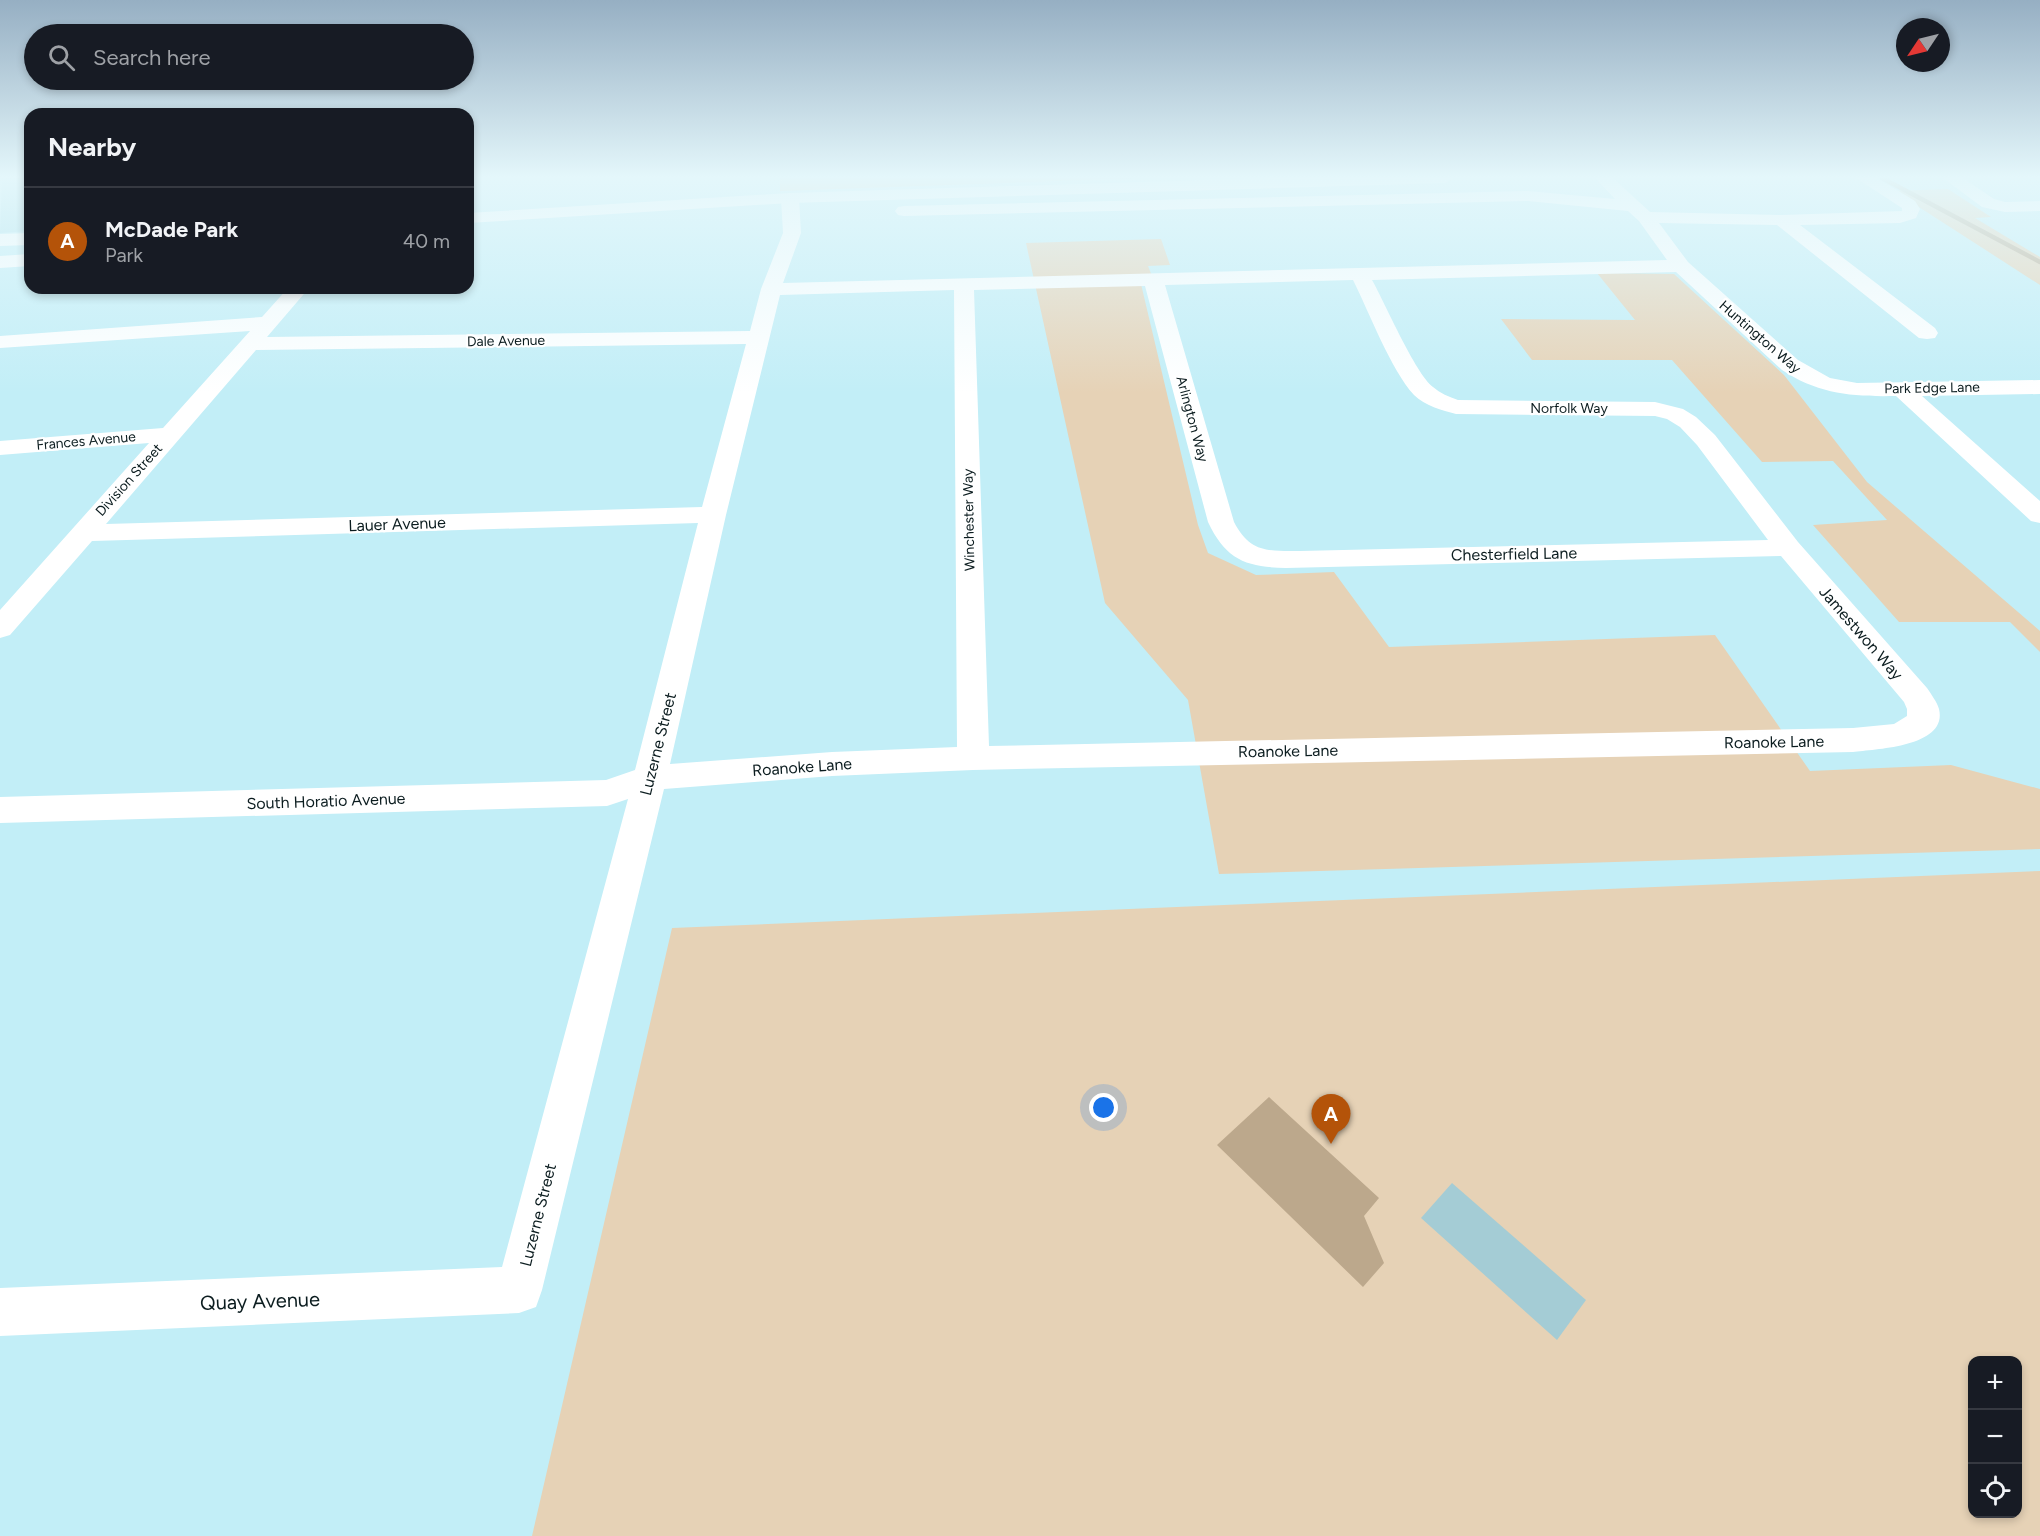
<!DOCTYPE html>
<html lang="en">
<head>
<meta charset="utf-8">
<style>
  body { margin:0; font-family:Figtree,sans-serif; background:#20242c; color:#f1f3f6 }
  .controls { position:absolute; right:18px; bottom:18px; display:grid; overflow:hidden; border-radius:12px; box-shadow:0 3px 9px #0003 }
  .controls button { width:54px; height:54px; display:grid; place-items:center; padding:0; border:0; border-bottom:2px solid #363941; background:#171b24; color:#f1f3f6; font:30px sans-serif }
  .compass { position:absolute; left:1896px; top:18px; width:54px; height:54px; border-radius:50%; background:#171b24; box-shadow:0 3px 9px #0003; rotate:235deg }
  .you { position:absolute; left:1104px; top:1108px; width:21px; height:21px; margin:-15px; border:4px solid #fff; border-radius:50%; background:#1a73e8; box-shadow:0 0 0 9px #1a73e833 }
  .badge { display:grid; place-items:center; width:39px; height:39px; border-radius:50%; background:#b45309; color:#fff; font-size:20px; font-weight:700 }
  .pin { position:absolute; translate:-50% -50px; filter:drop-shadow(0 2px 3px #0008) }
  .pin::after { content:''; position:absolute; top:32px; width:21px; height:18px; background:inherit; clip-path:polygon(0 0,100% 0,50% 100%) }
  .list { margin:0; padding:0; list-style:none }
  h2 { display:flex; justify-content:space-between; align-items:center; height:78px; margin:0; padding:0 24px; font-size:26px }
  h2 small { font-size:20px; font-weight:400; color:#9ea1a6 }
  .list li { display:grid; grid-template-columns:39px 1fr auto; gap:18px; align-items:center; box-sizing:border-box; height:108px; padding:0 24px; border-top:2px solid #363941 }
  .list b { display:block; font-size:22px; white-space:nowrap }
  .list p { margin:0; font-size:20px; white-space:nowrap; color:#9ea1a6 }
  .list em { font-size:20px; font-style:normal; color:#9ea1a6 }
  .icon { flex:none; width:33px; height:33px; fill:none; stroke:currentColor; stroke-width:2; stroke-linecap:round; stroke-linejoin:round }
  .map { position:relative; flex:none; width:2040px; height:1536px; overflow:hidden }
  .search { position:absolute; background:#171b24; box-shadow:0 3px 9px #0003; left:24px; top:24px; width:450px; height:66px; display:flex; align-items:center; gap:15px; box-sizing:border-box; padding:0 21px; border-radius:33px; color:#9ea1a6; font-size:22px }
  .panel { position:absolute; background:#171b24; box-shadow:0 3px 9px #0003; left:24px; top:108px; width:450px; height:186px; border-radius:18px }
  .map>svg:first-child { display:block }
  .built { fill:#ace0eb }
  .green { fill:#e6d2b6; fill-rule:evenodd }
  .water { fill:#bca88c }
  .lines { fill:none; stroke-linecap:round; stroke-linejoin:round }
  .stream { stroke:#bca88c; stroke-width:4.5 }
  .building { fill:#a4ccd5 }
  .minor { fill:#fff; fill-rule:evenodd }
  .major { fill:#fff; fill-rule:evenodd }
  .labels { text-anchor:middle; dominant-baseline:central; stroke-width:4.5; stroke-linejoin:round; paint-order:stroke }
  .far-street-label { font-size:14px; fill:#0b1c1f; stroke:#fff }
  .street-label { font-size:16px; fill:#0b1c1f; stroke:#fff }
  .near-street-label { font-size:20px; fill:#0b1c1f; stroke:#fff }
</style>
</head>
<body>
<div class="map">
<svg width="2040" height="1536" viewBox="0 0 2040 1536">
  <rect width="100%" height="100%" fill="#c2eef7"/>
  <!-- built -->
  <polygon class="built" points="2,178 30,178 30,231 0,233"/>
  <!-- green -->
  <g class="green">
    <polygon points="780,178 1139,178 780,191"/>
    <polygon points="1948,189 1991,217 1975,218 2040,257 2040,285 1894,191"/>
    <polygon points="1161,239 1170,265 1148,266 1152,276 1141,284 1198,525 1208,553 1256,575 1334,572 1389,647 1715,635 1810,771 1951,765 2040,789 2040,849 1219,874 1188,700 1105,603 1026,243"/>
    <polygon points="1597,273 1674,274 1784,375 1867,482 2040,631 2040,652 2010,622 1899,622 1813,525 1887,520 1833,461 1762,462 1672,360 1532,360 1501,319 1635,320"/>
    <path d="M 2040,871 L 2040,1536 L 532,1536 L 672,928 ZM 1972,1360 L 2018,1360 L 2018,1514 L 1972,1514 Z"/>
  </g>
  <!-- water -->
  <polygon class="water" points="1269,1097 1379,1198 1364,1216 1384,1263 1363,1287 1217,1145"/>
  <g class="lines">
    <!-- stream -->
    <polyline class="stream" points="1882,178 2040,262"/>
  </g>
  <!-- building -->
  <polygon class="building" points="1452,1183 1586,1300 1557,1340 1421,1218"/>
  <g class="lines">
    <!-- minor -->
    <g class="minor">
      <path d="M 1595,178 L 1613,178 L 1650,212 L 1782,215 L 1902,211 L 1902,208 L 1856,178 L 1877,178 L 1915,201 L 1920,209 L 1916,218 L 1900,223 L 1800,225 L 1935,328 L 1938,333 L 1935,338 L 1927,339 L 1919,338 L 1777,225 L 1659,223 L 1688,262 L 1798,360 L 1830,378 L 1857,383 L 2040,380 L 2040,394 L 1922,396 L 2040,501 L 2040,523 L 2031,521 L 1896,396 C 1853,397 1818,394 1782,370 L 1676,272 L 1372,280 C 1385,303 1415,373 1433,387 C 1440,393 1449,397 1458,400 L 1655,402 L 1683,409 L 1696,417 L 1715,435 L 1798,542 L 1927,688 C 1931,694 1937,702 1939,709 C 1948,747 1876,749 1853,752 L 973,770 L 832,776 L 664,789 L 542,1290 L 536,1307 L 519,1313 L 0,1336 L 0,1288 L 502,1267 L 628,799 L 607,806 L 0,823 L 0,797 L 606,780 L 635,770 L 698,523 L 92,541 L 10,635 L 0,638 L 0,610 L 149,443 L 0,455 L 0,441 L 163,428 L 250,331 L 0,348 L 0,336 L 262,317 L 288,288 L 309,288 L 267,337 L 750,331 L 761,289 L 783,233 L 781,198 L 784,194 L 796,194 L 799,198 L 801,233 L 783,283 L 1667,260 L 1639,221 L 1628,211 L 1528,201 L 904,216 L 898,215 L 895,211 L 898,207 L 904,206 L 1528,191 L 1615,199 ZM 1353,280 C 1369,312 1391,370 1414,395 C 1425,406 1442,410 1456,414 L 1655,416 L 1667,419 L 1680,427 L 1697,445 L 1768,540 L 1300,551 C 1268,551 1250,553 1234,522 L 1165,285 ZM 1145,286 L 1208,522 C 1226,560 1246,567 1286,568 L 1781,556 L 1904,702 L 1907,709 L 1907,716 L 1894,724 L 1853,728 L 989,746 L 974,290 ZM 954,290 L 957,747 L 832,752 L 670,764 L 726,515 L 780,295 ZM 746,344 L 702,507 L 106,524 L 256,350 Z"/>
      <polygon points="1943,178 1963,178 1994,199 2005,202 2040,201 2040,211 2005,212 1982,207"/>
      <polygon points="30,254 30,266 0,268 0,256"/>
    </g>
    <!-- major -->
    <g class="major">
      <polygon points="1269,178 1453,178 1445,183 790,203 468,223 468,213 790,193"/>
      <polygon points="30,233 30,245 0,246 0,234"/>
    </g>
  </g>
  <!-- sky -->
  <linearGradient id="sky" x2="0" y2="1"><stop stop-color="#96afc3"/><stop offset="0.45" stop-color="#e4f7fb"/><stop offset="1" stop-color="#e4f7fb" stop-opacity="0"/></linearGradient>
  <rect width="2040" height="393" fill="url(#sky)"/>
  <g class="labels">
    <!-- far-street labels -->
    <g class="far-street-label">
      <text transform="translate(1760 337) rotate(41)">Huntington Way</text>
      <text transform="translate(506 341) rotate(-1)">Dale Avenue</text>
      <text transform="translate(1932 388) rotate(-1)">Park Edge Lane</text>
      <text x="1569" y="408">Norfolk Way</text>
      <text transform="translate(1192 419) rotate(75)">Arlington Way</text>
      <text transform="translate(86 441) rotate(-5)">Frances Avenue</text>
      <text transform="translate(129 480) rotate(-48)">Division Street</text>
      <text transform="translate(969 520) rotate(-91)">Winchester Way</text>
    </g>
    <!-- street labels -->
    <g class="street-label">
      <text transform="translate(397 524) rotate(-2)">Lauer Avenue</text>
      <text transform="translate(1514 554) rotate(-1)">Chesterfield Lane</text>
      <text transform="translate(1861 633) rotate(49)">Jamestwon Way</text>
      <text transform="translate(1774 742) rotate(-1)">Roanoke Lane</text>
      <text transform="translate(658 744) rotate(-76)">Luzerne Street</text>
      <text transform="translate(1288 751) rotate(-1)">Roanoke Lane</text>
      <text transform="translate(802 767) rotate(-4)">Roanoke Lane</text>
      <text transform="translate(326 801) rotate(-2)">South Horatio Avenue</text>
      <text transform="translate(538 1215) rotate(-76)">Luzerne Street</text>
    </g>
    <!-- near-street labels -->
    <g class="near-street-label">
      <text transform="translate(260 1301) rotate(-2)">Quay Avenue</text>
    </g>
  </g>
</svg>
<div class="controls">
<button>+</button>
<button>−</button>
<button><svg class="icon" aria-label="locate" viewBox="0 0 24 24"><circle cx="12" cy="12" r="6"/><path d="M12 2v4M12 18v4M2 12h4M18 12h4"/></svg></button>
</div>
<svg class="compass" viewBox="-18 -18 36 36"><path d="M0-13l5 13h-10z" fill="#e53935"/><path d="M0 13l5-13h-10z" fill="#9ea1a6"/></svg>
<div class="you"></div>
<div class="pin badge" style="left:1331px;top:1144px">A</div>
<div class="search"><svg class="icon" aria-label="search" viewBox="0 0 24 24"><circle cx="10" cy="10" r="6"/><path d="M15 15l6 6"/></svg>Search here</div>
<section class="panel">
<h2>Nearby<small></small></h2>
<ul class="list">
<li><span class="badge">A</span><div><b>McDade Park</b><p>Park</p></div><em>40 m</em></li>
</ul>
</section>
</div>
</body>
</html>
